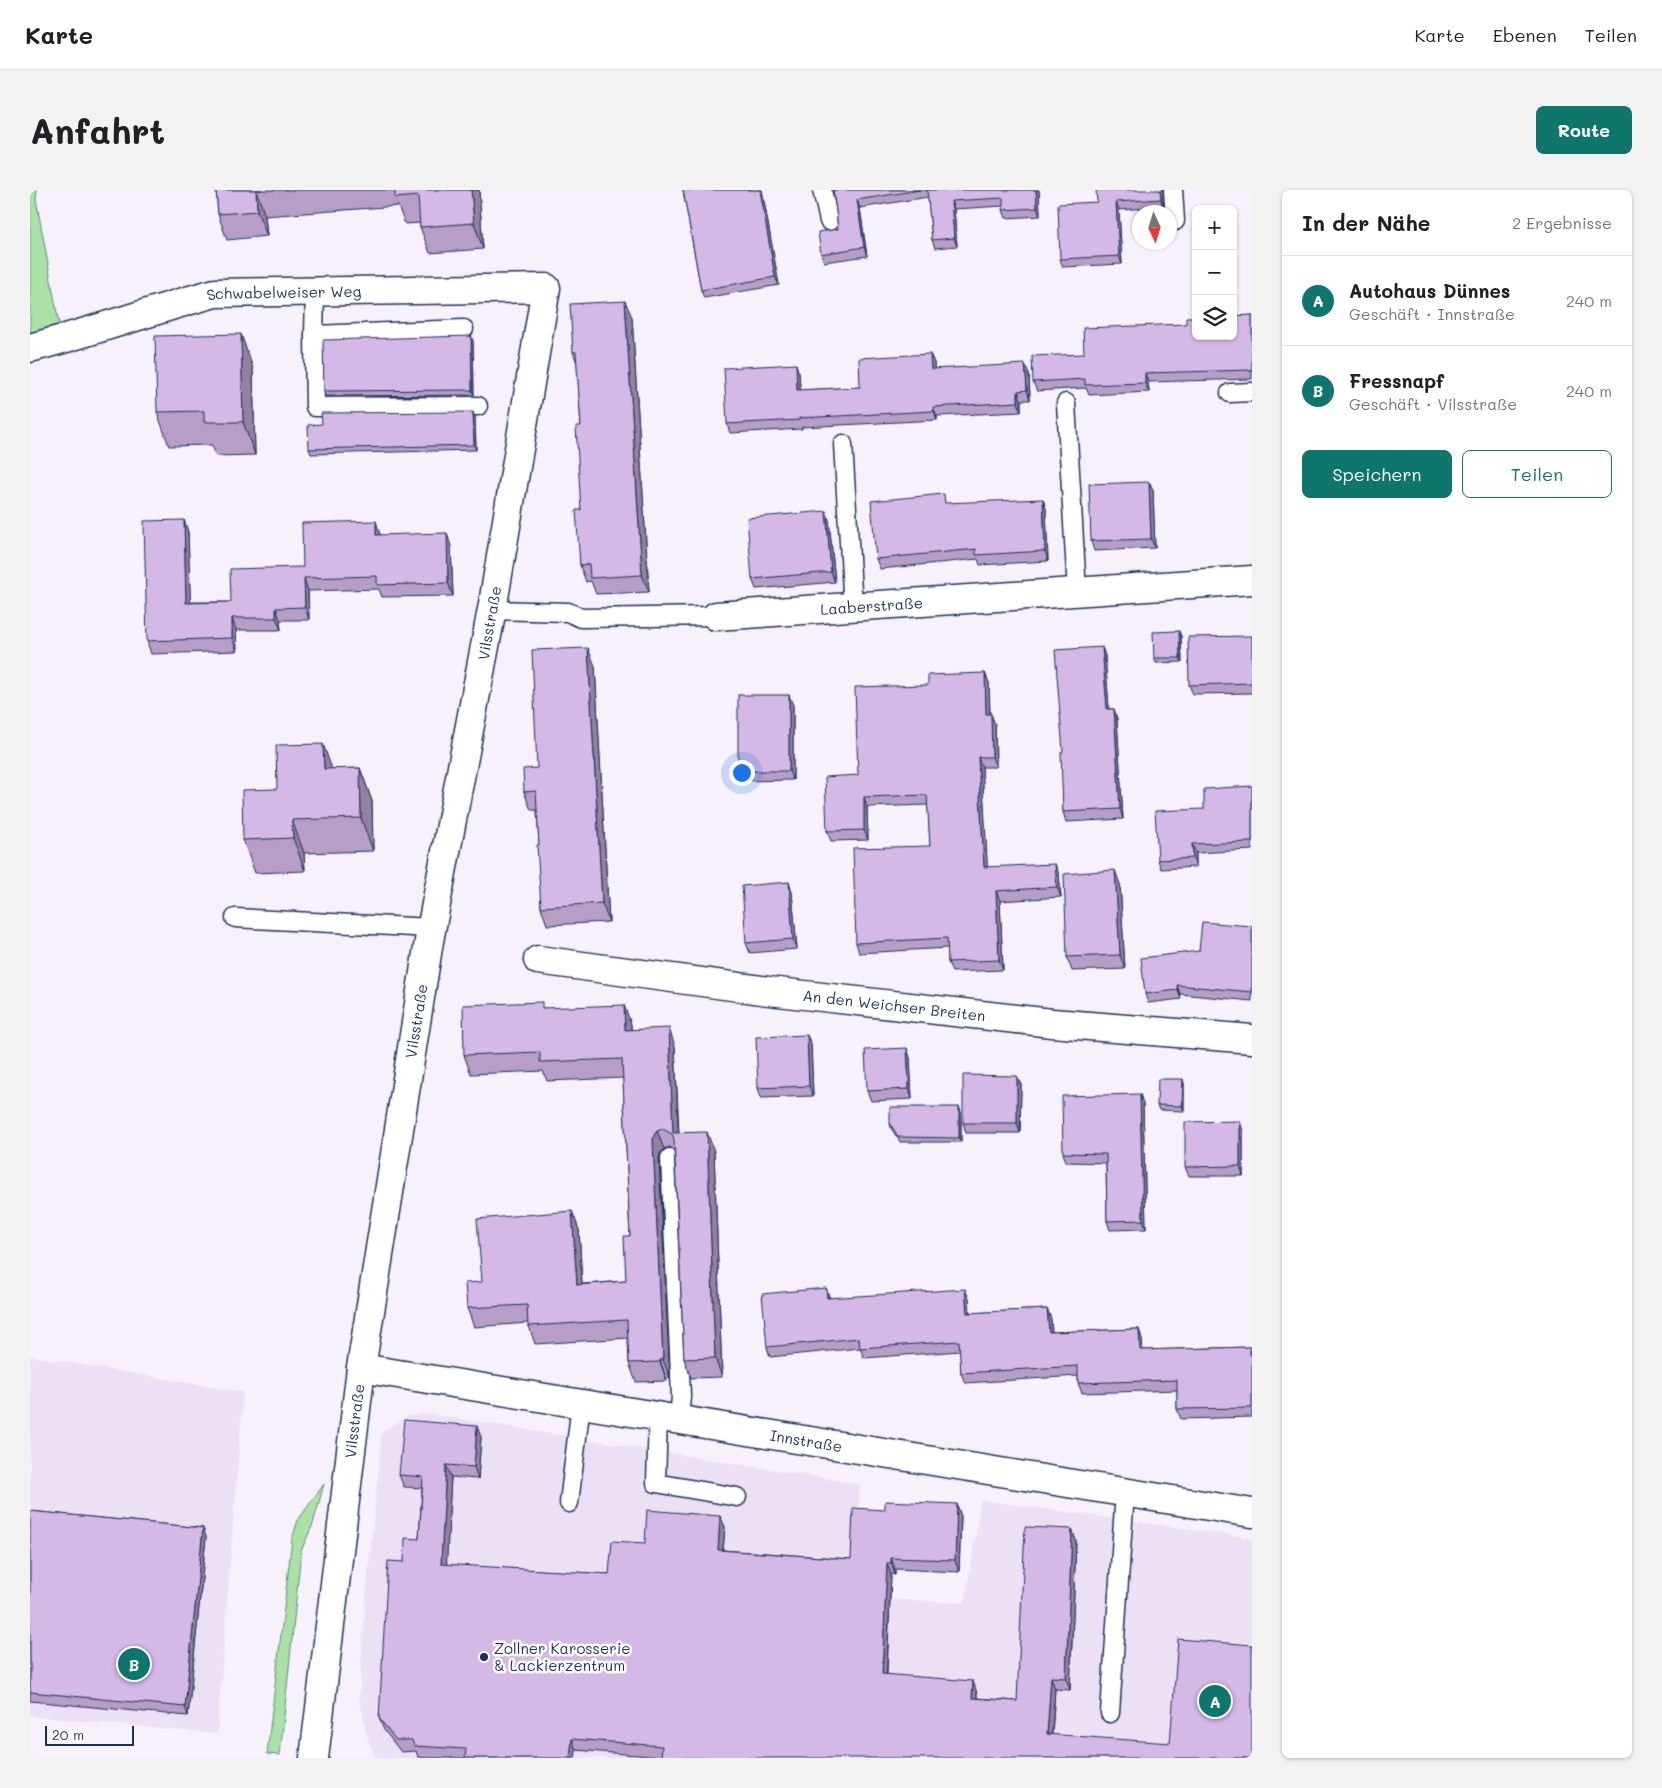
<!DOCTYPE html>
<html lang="de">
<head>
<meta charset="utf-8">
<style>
  body { margin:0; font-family:Mali,sans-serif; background:#f2f2f2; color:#202124 }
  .controls { position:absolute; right:15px; top:15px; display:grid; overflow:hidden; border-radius:8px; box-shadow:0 1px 4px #0004 }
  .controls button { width:45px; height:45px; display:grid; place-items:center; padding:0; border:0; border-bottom:1px solid #e0e0e0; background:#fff; color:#202124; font:25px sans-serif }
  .compass { position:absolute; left:1102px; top:15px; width:45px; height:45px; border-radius:50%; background:#fff; box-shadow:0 1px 4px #0004; rotate:176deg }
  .scale { position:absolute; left:15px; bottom:12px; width:89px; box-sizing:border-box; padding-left:5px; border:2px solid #1b2f5e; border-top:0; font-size:14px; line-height:18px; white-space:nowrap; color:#1b2f5e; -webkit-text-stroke:4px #fff; paint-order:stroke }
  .you { position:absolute; left:711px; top:582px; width:18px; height:18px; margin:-12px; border:4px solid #fff; border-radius:50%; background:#1a73e8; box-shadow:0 0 0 8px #1a73e833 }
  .badge { display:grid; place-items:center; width:32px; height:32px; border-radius:50%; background:#0f766e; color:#fff; font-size:16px; font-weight:700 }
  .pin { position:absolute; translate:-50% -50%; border:2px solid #fff; box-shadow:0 1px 5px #0006 }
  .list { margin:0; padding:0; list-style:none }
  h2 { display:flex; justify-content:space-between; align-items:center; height:65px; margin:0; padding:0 20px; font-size:21px }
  h2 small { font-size:16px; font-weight:400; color:#757577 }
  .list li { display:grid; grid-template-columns:32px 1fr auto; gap:15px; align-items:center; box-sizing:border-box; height:90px; padding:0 20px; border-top:1px solid #e0e0e0 }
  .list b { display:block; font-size:19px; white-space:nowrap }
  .list p { margin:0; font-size:16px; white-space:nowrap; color:#757577 }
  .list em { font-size:16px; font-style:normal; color:#757577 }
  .actions { display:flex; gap:10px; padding:15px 20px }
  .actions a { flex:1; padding:11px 0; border:1px solid #0f766e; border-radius:8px; text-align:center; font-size:18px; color:#0f766e }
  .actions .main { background:#0f766e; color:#fff }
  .icon { flex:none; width:28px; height:28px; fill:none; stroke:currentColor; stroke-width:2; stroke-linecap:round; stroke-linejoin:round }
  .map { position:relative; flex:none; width:1222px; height:1568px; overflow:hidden; border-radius:8px }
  header { display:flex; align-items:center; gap:30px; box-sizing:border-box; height:70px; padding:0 25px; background:#fff; border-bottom:1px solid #e0e0e0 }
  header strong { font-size:24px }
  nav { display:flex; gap:28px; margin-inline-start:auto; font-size:18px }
  .intro { display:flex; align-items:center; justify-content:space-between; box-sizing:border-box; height:120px; padding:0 30px }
  h1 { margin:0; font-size:35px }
  .button { padding:12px 22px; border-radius:8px; background:#0f766e; color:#fff; font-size:18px; font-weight:700 }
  main { display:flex; gap:30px; padding:0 30px }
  aside { flex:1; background:#fff; border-radius:8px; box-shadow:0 1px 4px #0004 }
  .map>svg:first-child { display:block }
  .built { fill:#ece0f4 }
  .green { fill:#aae1a5; stroke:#628882 }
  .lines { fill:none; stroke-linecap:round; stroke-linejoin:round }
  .lane-casing { stroke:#1b2f5e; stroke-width:21 }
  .street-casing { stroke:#1b2f5e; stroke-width:31 }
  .lane { stroke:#fff; stroke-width:18 }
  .street { stroke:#fff; stroke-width:28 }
  .wall { fill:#b69ec6; stroke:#1b2f5e }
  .shaded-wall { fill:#9481a1; stroke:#1b2f5e }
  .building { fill:#d4b8e6; stroke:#1b2f5e }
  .poi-dot { fill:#1b2f5e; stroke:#fff; stroke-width:2 }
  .labels { text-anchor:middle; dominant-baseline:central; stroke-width:5; stroke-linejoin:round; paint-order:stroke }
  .street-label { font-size:15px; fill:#1b2f5e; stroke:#fff }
  .poi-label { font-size:15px; fill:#1b2f5e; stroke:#fff; text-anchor:start }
</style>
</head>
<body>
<header>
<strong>Karte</strong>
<nav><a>Karte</a><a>Ebenen</a><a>Teilen</a></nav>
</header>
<div class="intro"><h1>Anfahrt</h1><a class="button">Route</a></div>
<main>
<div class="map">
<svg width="1222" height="1568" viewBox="0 0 1222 1568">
  <rect width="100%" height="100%" fill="#f6f1fa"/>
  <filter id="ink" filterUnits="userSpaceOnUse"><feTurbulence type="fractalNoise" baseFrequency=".02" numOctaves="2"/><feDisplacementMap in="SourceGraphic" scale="10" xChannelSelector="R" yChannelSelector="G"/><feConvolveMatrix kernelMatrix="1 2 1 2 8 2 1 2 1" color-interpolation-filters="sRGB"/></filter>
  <g filter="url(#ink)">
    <!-- built -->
    <g class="built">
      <polygon points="0,1166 213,1202 187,1544 0,1526"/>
      <polygon points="400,1224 830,1294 824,1408 935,1413 951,1310 1222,1348 1222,1568 346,1568 339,1553 329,1509 335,1418 352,1242 377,1226"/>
    </g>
    <!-- green -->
    <g class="green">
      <polygon points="0,0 7,0 6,9 32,150 0,158"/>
      <polygon points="294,1294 283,1334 271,1361 250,1565 237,1564 262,1349 268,1330"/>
    </g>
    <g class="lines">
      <defs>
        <g id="lane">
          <polyline points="792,0 799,31"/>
          <polyline points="1143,0 1145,31"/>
          <polyline points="285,102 284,145 434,139"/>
          <polyline points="284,145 285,217 448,216"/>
          <polyline points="1200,203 1222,202"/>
          <polyline points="1036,213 1047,402"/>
          <polyline points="813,254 823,417"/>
          <polyline points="462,420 538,422 551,428 686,426"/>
          <polyline points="205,728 402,738"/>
          <polyline points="640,968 651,1206 649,1230"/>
          <polyline points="628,1227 626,1293 707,1307"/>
          <polyline points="539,1313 551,1214"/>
          <polyline points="1080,1523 1095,1302"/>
        </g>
        <g id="street">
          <path id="s1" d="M 0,158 C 62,142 123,120 185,103 L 516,98 L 463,414 L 399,751 L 331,1178 L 284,1568"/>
          <path id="s2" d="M 686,426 L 1222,390"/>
          <path id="s3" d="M 508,770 L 739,801 L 1022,833 L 1222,849"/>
          <path id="s4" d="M 331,1178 L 1222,1323"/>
        </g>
      </defs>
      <!-- lane casing -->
      <use href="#lane" class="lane-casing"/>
      <!-- street casing -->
      <use href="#street" class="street-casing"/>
      <!-- lane -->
      <use href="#lane" class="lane"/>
      <!-- street -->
      <use href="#street" class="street"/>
    </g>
    <!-- wall -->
    <g class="wall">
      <polygon points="186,0 449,0 453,59 400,63 390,37 390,33 375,34 368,16 235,26 237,46 197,50 188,24"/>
      <polygon points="653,0 732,0 749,95 674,108 671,100"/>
      <polygon points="803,0 1009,0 1010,26 976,28 973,20 973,16 924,19 927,56 905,58 902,50 898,7 830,18 837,66 794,72 791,64 808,39 806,21"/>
      <polygon points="1133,0 1133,17 1089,20 1092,74 1033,77 1030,69 1067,12"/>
      <polygon points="1222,125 1222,189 1118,192 1119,202 1059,205 1056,198 1007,201 1003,192 1054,164 1156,134"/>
      <polygon points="602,127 619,402 566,404 561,391 556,392 550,375 551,320 551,236 547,173 543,162"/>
      <polygon points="441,146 443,151 444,205 295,206 294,201"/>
      <polygon points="900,164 904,173 904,179 999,183 1000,210 991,210 991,222 907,226 907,230 772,237 772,239 700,243 697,234 769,183 770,200 830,197"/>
      <polygon points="223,178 225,265 186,266 182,255 139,256 127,222"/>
      <polygon points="445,227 446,260 281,264 279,259"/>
      <polygon points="1119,292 1123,301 1125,358 1064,361 1061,351"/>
      <polygon points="1013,309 1016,319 1018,371 950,375 948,369 850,379 846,369"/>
      <polygon points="154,330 158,342 160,412 201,412 273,377 350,344 350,345 421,356 423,406 352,407 349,399 278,401 279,430 250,430 251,440 206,440 207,461 121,464 117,451"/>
      <polygon points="799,330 805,392 726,399 722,389"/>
      <polygon points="1151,446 1152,472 1126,473 1124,468"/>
      <polygon points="1222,446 1222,503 1163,504 1159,495"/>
      <polygon points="1072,457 1075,466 1079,519 1084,519 1087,529 1093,629 1036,632 1033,622 1033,562"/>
      <polygon points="565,476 579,732 517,735 511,717 509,655 507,620 501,620 494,602"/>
      <polygon points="955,483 959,493 960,524 965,534 966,577 952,577 957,677 1029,684 1031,707 970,711 973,780 922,782 918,772 918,758 829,763 826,753 900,656 898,615 837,617 838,650 801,651 797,641 828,585 898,495"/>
      <polygon points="763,515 763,590 712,591 708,581"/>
      <polygon points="330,578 342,611 343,661 274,663 275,681 225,683 213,650 302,579"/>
      <polygon points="1222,596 1222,660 1166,663 1166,677 1131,679 1128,670 1174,619"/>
      <polygon points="1090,694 1095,779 1042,781 1037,767"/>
      <polygon points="762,702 767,759 720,763 716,753"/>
      <polygon points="1222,736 1222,811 1150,804 1151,809 1118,813 1115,804 1169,761"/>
      <polygon points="514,818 601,834 601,839 645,856 649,943 684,961 692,1187 661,1188 654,1169 644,960 640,957 634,959 630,964 629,968 640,1188 636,1188 637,1191 606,1192 599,1173 598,1148 505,1154 498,1133 444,1137 437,1118 452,1092 542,1021 549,1040 552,1094 596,1091 600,1046 593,888 517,891 513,881 441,884 434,865"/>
      <polygon points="781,854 783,906 731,908 728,898"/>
      <polygon points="877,858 880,868 882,909 841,911 837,901"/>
      <polygon points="987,886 991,895 990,943 936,943 933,933"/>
      <polygon points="1153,889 1154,894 1154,921 1129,920 1127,915"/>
      <polygon points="1113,913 1116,1039 1080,1040 1077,1031 1076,973 1036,972 1033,963"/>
      <polygon points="929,917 931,922 931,952 870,952 861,938 860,933"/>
      <polygon points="1213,941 1213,986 1159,986 1155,977"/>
      <polygon points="800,1108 939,1108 940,1123 1017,1119 1021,1129 1022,1142 1109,1139 1112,1149 1113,1160 1220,1157 1222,1163 1222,1227 1151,1229 1147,1219 1147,1200 1052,1203 1048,1193 1048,1186 935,1193 931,1183 930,1161 834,1168 830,1158 740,1167 737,1157"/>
      <polygon points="451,1247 448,1289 421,1287 416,1375 579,1384 615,1353 690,1326 695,1337 693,1360 821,1369 931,1326 929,1382 865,1379 865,1385 861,1384 857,1485 947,1503 947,1508 987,1511 1042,1339 1046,1351 1040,1500 1025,1499 1022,1545 1222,1568 631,1567 546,1560 545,1568 397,1568 388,1567 386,1561 371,1562 354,1540 349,1528 374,1372 389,1349 392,1298 374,1297 369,1285"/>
      <polygon points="0,1321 173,1338 176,1347 158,1526 0,1511"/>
    </g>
    <!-- shaded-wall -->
    <g class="shaded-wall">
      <polygon points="226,0 235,26 237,46 227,21"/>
      <polygon points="441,0 449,0 453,59 444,33"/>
      <polygon points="730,0 732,0 749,95 745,87"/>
      <polygon points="1006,0 1009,0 1010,26 1007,18"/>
      <polygon points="1130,0 1133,0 1133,17 1131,9"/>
      <polygon points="827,10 830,18 837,66 834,57"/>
      <polygon points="921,11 924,19 927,56 924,48"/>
      <polygon points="1086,12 1089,20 1092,74 1089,66"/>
      <polygon points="595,111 602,127 619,402 612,385"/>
      <polygon points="211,144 223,178 225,265 213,232"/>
      <polygon points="441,146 443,151 444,205 442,200"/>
      <polygon points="900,164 904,173 905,188 901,179"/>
      <polygon points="766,174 769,183 771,209 767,200"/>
      <polygon points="995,174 999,183 1000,210 997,200"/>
      <polygon points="1115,183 1118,192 1119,202 1115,193"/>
      <polygon points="988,201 991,210 991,222 988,212"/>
      <polygon points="903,217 907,226 907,230 904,221"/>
      <polygon points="443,222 445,227 446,260 444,255"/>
      <polygon points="1119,292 1123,301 1125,358 1121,349"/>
      <polygon points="1013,309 1016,319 1018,371 1015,361"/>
      <polygon points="796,321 799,330 805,392 801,382"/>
      <polygon points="154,330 158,342 161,425 156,413"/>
      <polygon points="346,331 350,344 351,358 346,345"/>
      <polygon points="417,343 421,356 423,406 418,393"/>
      <polygon points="274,388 278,401 279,430 275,417"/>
      <polygon points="246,418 250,430 251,440 246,428"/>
      <polygon points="202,428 206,440 207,461 202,448"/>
      <polygon points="1149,441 1151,446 1152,472 1150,468"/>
      <polygon points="1072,457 1075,466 1080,529 1077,519"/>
      <polygon points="558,458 565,476 579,732 572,713"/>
      <polygon points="955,483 959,493 960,534 956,524"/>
      <polygon points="759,505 763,515 763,590 759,581"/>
      <polygon points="1084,519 1087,529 1093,629 1090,619"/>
      <polygon points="961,524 965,534 966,577 962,567"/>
      <polygon points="293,554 305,587 294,579"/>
      <polygon points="948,567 952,577 958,687 954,677"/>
      <polygon points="330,578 342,611 343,661 331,628"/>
      <polygon points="834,607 837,617 838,650 834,640"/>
      <polygon points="262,630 274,663 275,681 263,648"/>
      <polygon points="1162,654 1166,663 1166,677 1163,668"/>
      <polygon points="1025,674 1029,684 1031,707 1027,697"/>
      <polygon points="1085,680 1090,694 1095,779 1090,765"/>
      <polygon points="759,692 762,702 767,759 763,749"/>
      <polygon points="966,701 970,711 973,780 969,770"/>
      <polygon points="1147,795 1150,804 1151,809 1148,800"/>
      <polygon points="594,815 601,834 602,858 595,840"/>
      <polygon points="639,838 645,856 649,962 643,943"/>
      <polygon points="777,845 781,854 783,906 779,896"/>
      <polygon points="877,858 880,868 882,909 879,899"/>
      <polygon points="987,886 991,895 990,943 987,933"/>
      <polygon points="1153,889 1154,894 1154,921 1152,916"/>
      <polygon points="1110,904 1113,913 1116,1039 1113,1030"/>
      <polygon points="929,917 931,922 931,952 929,948"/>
      <polygon points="1210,931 1213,941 1213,986 1210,976"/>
      <polygon points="627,941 634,959 630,964 629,968 640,1188 633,1170 623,950 624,945"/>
      <polygon points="677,942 684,961 692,1187 685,1168"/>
      <polygon points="542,1021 549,1040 553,1113 547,1095"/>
      <polygon points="796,1098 800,1108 797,1108"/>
      <polygon points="935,1099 939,1108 940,1133 937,1123"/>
      <polygon points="1017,1119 1021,1129 1022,1152 1019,1142"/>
      <polygon points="1109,1139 1112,1149 1113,1170 1110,1160"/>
      <polygon points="630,1170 637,1191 630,1172"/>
      <polygon points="447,1236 451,1247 448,1289 444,1277"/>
      <polygon points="416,1275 421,1287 416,1386 411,1374"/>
      <polygon points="927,1314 931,1326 929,1382 925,1370"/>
      <polygon points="690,1326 695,1337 692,1371 688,1360"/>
      <polygon points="173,1338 176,1347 158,1526 155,1517"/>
      <polygon points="1042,1339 1046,1351 1040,1500 1036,1488"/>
      <polygon points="861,1368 865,1379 865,1385 861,1373"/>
      <polygon points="857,1373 861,1384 856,1496 852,1484"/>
      <polygon points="1021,1487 1025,1499 1021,1556 1017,1544"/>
      <polygon points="943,1491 947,1503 946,1519 942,1508"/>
      <polygon points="542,1549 546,1560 545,1568 540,1568"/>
    </g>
    <!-- building -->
    <g class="building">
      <polygon points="186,0 232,0 226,0 227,21 188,24"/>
      <polygon points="365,0 441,0 444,33 390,37 388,6 365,8"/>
      <polygon points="653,0 730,0 745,87 671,100"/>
      <polygon points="803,0 890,0 827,10 834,57 791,64 788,42 808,39 806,21"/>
      <polygon points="897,0 1006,0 1007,18 973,20 973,8 921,11 924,48 902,50"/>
      <polygon points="1066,0 1130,0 1131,9 1086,12 1089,66 1030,69 1028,14 1067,12"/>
      <polygon points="595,111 612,385 560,388 559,374 550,375 546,320 551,320 546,236 551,236 546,162 543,162 540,114"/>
      <polygon points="1222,125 1222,180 1115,183 1115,193 1055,195 1055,189 1003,192 1002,166 1054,164 1053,138 1156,134 1156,127 1166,127 1166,146 1203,146 1203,126"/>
      <polygon points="211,144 213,232 174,232 174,221 127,222 125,146"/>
      <polygon points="441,146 442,200 294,201 293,150"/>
      <polygon points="900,164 901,179 995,174 997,200 988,201 988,212 903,217 904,221 769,228 769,230 697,234 694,178 766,174 767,200 830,197 829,168"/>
      <polygon points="443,222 444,255 279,259 278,235 292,234 291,223"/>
      <polygon points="1119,292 1121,349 1061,351 1059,294"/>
      <polygon points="914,304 915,313 1013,309 1015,361 946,365 946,359 846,369 841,311"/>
      <polygon points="796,321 801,382 722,389 717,328"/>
      <polygon points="154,330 156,413 201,412 200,379 273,377 272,333 346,331 346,345 417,343 418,393 347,395 347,386 274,388 275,417 246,418 246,428 202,428 202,448 117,451 114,331"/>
      <polygon points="1149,441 1150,468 1124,468 1123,442"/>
      <polygon points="1222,446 1222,493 1159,495 1158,447"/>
      <polygon points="1072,457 1077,519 1084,519 1090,619 1033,622 1031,562 1033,562 1025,460"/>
      <polygon points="558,458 572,713 511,717 507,655 509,655 506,601 494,602 493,579 507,578 502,460"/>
      <polygon points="955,483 956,524 961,524 962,567 948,567 954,677 1025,674 1027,697 966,701 969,770 918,772 917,748 826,753 823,658 900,656 897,605 834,607 834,640 797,641 795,587 828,585 825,497 898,495 898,485"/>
      <rect x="708" y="505" width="51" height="76"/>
      <polygon points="293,554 294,579 330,578 331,628 262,630 263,648 213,650 212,600 247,599 246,555"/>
      <polygon points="1222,596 1222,652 1162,654 1163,668 1128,670 1125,621 1174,619 1174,599"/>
      <polygon points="1085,680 1090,765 1037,767 1034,684"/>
      <polygon points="759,692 763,749 716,753 712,696"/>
      <polygon points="1172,732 1222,736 1222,802 1147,795 1148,800 1115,804 1111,768 1169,761"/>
      <polygon points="512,812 512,818 594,815 595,840 639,838 643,943 677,942 685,1168 654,1169 644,949 642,944 633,939 627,941 624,945 623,950 633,1170 630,1170 630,1172 599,1173 597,1130 498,1136 497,1115 437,1118 435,1093 452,1092 447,1029 542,1021 547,1095 596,1091 594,1046 600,1046 592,869 510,872 510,862 434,865 433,815"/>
      <polygon points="777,845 779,896 728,898 726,847"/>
      <polygon points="877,858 879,899 837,901 835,860"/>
      <polygon points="933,885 987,886 987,933 933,933"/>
      <polygon points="1128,889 1153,889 1152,916 1127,915"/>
      <polygon points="1110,904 1113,1030 1077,1031 1076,964 1033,963 1032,906"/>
      <polygon points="860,917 929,917 929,948 868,947 860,933"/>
      <polygon points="1210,931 1210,976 1155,977 1155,932"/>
      <polygon points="796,1098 797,1108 935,1099 937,1123 1017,1119 1019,1142 1109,1139 1110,1160 1220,1157 1220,1165 1222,1165 1222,1218 1147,1219 1147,1190 1048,1193 1048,1176 931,1183 929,1151 830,1158 829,1148 737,1157 732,1104"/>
      <polygon points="374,1230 447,1236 444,1277 416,1275 411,1374 579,1384 582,1351 615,1353 617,1320 690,1326 688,1360 821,1369 823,1318 855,1320 855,1311 927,1314 925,1370 861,1368 861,1373 857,1373 852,1484 943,1491 942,1508 987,1511 995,1337 1042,1339 1036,1488 1021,1487 1017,1544 1140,1553 1148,1449 1222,1455 1222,1568 631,1568 632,1556 542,1549 540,1568 435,1568 436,1559 384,1556 382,1550 366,1550 349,1528 358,1371 374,1372 375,1348 389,1349 393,1287 369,1285"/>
      <polygon points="0,1321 173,1338 155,1517 0,1502"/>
    </g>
  </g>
  <!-- markers -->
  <circle class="poi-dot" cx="454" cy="1467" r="5"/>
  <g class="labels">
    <!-- street labels -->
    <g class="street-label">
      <text stroke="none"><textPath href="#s1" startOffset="262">Schwabelweiser Weg</textPath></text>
      <text stroke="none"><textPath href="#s2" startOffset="156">Laaberstraße</textPath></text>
      <text transform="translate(459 433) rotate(-80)">Vilsstraße</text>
      <text stroke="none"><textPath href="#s3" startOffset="359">An den Weichser Breiten</textPath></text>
      <text transform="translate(386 831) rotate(-81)">Vilsstraße</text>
      <text transform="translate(324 1231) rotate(-83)">Vilsstraße</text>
      <text stroke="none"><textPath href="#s4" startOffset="451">Innstraße</textPath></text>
    </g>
    <!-- poi labels -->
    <g class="poi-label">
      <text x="464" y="1458">Zollner Karosserie<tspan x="464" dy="17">&amp; Lackierzentrum</tspan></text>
    </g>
  </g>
</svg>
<div class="controls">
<button>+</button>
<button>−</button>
<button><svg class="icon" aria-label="layers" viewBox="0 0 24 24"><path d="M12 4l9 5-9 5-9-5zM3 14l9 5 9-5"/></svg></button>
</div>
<svg class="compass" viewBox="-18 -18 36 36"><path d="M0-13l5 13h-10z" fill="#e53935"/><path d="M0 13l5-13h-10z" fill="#757577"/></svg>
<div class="scale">20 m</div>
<div class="you"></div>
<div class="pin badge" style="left:1185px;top:1511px">A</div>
<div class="pin badge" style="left:104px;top:1474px">B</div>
</div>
<aside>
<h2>In der Nähe<small>2 Ergebnisse</small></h2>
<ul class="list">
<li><span class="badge">A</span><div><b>Autohaus Dünnes</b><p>Geschäft · Innstraße</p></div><em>240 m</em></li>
<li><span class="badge">B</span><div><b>Fressnapf</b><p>Geschäft · Vilsstraße</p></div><em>240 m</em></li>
</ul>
<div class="actions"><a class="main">Speichern</a><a>Teilen</a></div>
</aside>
</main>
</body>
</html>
